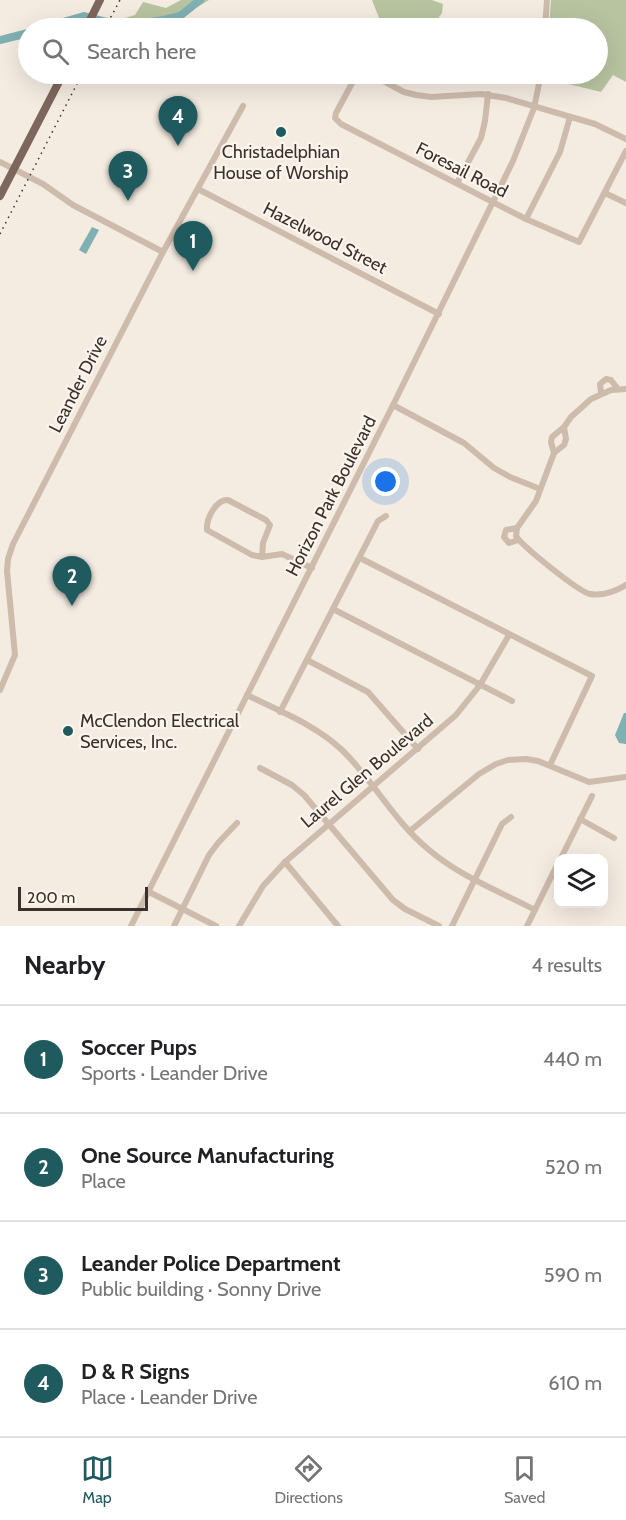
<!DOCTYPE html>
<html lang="en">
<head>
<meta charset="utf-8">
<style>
  body { margin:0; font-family:Cabin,sans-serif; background:#f6f6f6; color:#202124 }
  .controls { position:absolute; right:18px; bottom:18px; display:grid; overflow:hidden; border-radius:12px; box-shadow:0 6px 24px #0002 }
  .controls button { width:54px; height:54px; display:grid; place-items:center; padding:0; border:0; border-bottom:2px solid #e0e0e0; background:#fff; color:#202124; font:30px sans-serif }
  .scale { position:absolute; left:18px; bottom:15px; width:130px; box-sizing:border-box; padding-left:6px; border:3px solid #3b302b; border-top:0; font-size:16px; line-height:21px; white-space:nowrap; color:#3b302b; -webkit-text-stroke:4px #fbf5ee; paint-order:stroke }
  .you { position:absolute; left:386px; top:482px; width:21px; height:21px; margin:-15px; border:4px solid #fff; border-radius:50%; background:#1a73e8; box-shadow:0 0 0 9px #1a73e833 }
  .badge { display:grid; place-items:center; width:39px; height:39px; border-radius:50%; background:#1f5a5e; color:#fff; font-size:20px; font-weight:700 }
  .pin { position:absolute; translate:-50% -50px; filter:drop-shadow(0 2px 3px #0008) }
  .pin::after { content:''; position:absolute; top:32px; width:21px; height:18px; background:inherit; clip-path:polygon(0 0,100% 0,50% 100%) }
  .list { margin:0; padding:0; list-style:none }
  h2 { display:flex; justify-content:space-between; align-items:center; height:78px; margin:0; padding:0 24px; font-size:26px }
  h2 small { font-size:20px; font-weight:400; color:#757577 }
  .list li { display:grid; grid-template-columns:39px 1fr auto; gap:18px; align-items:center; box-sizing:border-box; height:108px; padding:0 24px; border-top:2px solid #e0e0e0 }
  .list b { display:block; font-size:22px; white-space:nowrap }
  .list p { margin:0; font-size:20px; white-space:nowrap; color:#757577 }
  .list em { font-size:20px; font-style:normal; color:#757577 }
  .icon { flex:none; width:33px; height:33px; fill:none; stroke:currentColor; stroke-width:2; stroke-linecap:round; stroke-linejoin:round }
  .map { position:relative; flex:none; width:626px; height:926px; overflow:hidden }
  .search { position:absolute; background:#fff; box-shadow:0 6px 24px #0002; left:18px; right:18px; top:18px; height:66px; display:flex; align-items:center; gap:15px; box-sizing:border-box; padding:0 21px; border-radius:33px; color:#757577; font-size:22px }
  .sheet { height:510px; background:#fff }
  nav { display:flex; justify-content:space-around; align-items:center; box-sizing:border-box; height:84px; border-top:2px solid #e0e0e0; background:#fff; font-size:16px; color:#757577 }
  nav a { display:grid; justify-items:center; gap:3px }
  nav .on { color:#1f5a5e }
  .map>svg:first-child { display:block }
  .green { fill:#b8c4a0 }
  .water { fill:#7fb0b2 }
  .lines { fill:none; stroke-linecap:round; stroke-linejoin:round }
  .river { stroke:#7fb0b2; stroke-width:8 }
  .minor { stroke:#cdbbac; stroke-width:6 }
  .major { stroke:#7d675c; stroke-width:8 }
  .rail { stroke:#3b302b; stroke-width:1.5; stroke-dasharray:1.5 4.5; stroke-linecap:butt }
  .poi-dot { fill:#1f5a5e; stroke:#fbf5ee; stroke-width:2 }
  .labels { text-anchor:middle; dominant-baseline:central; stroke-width:4.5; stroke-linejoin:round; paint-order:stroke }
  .poi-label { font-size:18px; fill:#3b302b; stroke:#fbf5ee }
  .street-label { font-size:18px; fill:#3b302b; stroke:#fbf5ee }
</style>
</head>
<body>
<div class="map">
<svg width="626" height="926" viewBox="0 0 626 926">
  <rect width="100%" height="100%" fill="#f4ebe1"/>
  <!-- green -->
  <g class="green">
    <path d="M 181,0 L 209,0 C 173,22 160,29 116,28 L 118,20 L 135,15 L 143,2 L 166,8 Z"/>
    <polygon points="372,0 432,0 443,4 442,13 435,23 424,22 411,28 383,28"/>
    <polygon points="551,0 626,0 626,82 613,75 601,92 544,78 544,74 598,74 598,28 549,28"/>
  </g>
  <!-- water -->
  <g class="water">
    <polygon points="92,227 99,230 86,254 79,250"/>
    <polygon points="624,713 626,713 626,744 619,743 615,735"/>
  </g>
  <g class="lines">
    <!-- river -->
    <g class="river">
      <polyline points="42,28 84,16 123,26 164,20 180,16 200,0"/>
      <polyline points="0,40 28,33"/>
    </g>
    <!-- minor -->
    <g class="minor">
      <polyline points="545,28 547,0"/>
      <polyline points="357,74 336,113 335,118 341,124 526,219 579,242 626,151"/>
      <polyline points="370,74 404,92 416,95 431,97 481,94 506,98 595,124 626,139"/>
      <polyline points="0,162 43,184 73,205 163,252"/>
      <polyline points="457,183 481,138 485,121 488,94"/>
      <polyline points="198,189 439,314"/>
      <polyline points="605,193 626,203"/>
      <polyline points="526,219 560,152 570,117"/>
      <polyline points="601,393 600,384 606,379 611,380 617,388"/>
      <polyline points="393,405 464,443 494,468 510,477 540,489"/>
      <path d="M 564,427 L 566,439 L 564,445 L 554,453 L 536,501 L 517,528 L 516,536 C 522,546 579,592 590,594 C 602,596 616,591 626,585"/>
      <polyline points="554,453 551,442 552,437 564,427 571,417 591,399 611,390 626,389"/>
      <polyline points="517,528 506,530 504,537 509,543 518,540"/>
      <path d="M 262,557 L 252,555 L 207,530 C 206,519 216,499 228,500 L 266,520 L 270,525 L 263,543 L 262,557 L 282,554 L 312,568"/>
      <polyline points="360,558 592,676 550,765"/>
      <polyline points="333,609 512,701"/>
      <polyline points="307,660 368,692 418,749"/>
      <polyline points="0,690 15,655 7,571 8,559 13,544 163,252 243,106"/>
      <path d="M 247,695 C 279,711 316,725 342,750 C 373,780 394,821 428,849 C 459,876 499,891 535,910"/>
      <polyline points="280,712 378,521 386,516"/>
      <polyline points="260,768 292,785 304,795 393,900 405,909 439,926"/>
      <polyline points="580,819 614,838"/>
      <polyline points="410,831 479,774 496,764 508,760 526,759 538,761 589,782 626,777"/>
      <polyline points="561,858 592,796"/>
      <polyline points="285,862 338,926"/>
      <polyline points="149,892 216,926"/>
      <polyline points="131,926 393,405 513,161 534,108 541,74"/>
      <polyline points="174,926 209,855 218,843 237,823"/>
      <polyline points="239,926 263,886 285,862 456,715 480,685 509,635"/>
      <polyline points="452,926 502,824 511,817"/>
      <polyline points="527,926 558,863"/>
    </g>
    <!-- major -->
    <g class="major">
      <polyline points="86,28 100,0"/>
      <polyline points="0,196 63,74"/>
    </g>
    <!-- rail -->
    <g class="rail">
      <polyline points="105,28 120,0"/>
      <polyline points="0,234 82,74"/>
    </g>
  </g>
  <!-- markers -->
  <g class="poi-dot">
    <circle cx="281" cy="132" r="6"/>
    <circle cx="68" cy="731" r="6"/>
  </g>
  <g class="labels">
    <!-- poi labels -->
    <g class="poi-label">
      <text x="281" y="152">Christadelphian<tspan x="281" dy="21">House of Worship</tspan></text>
      <text x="80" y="721" text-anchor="start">McClendon Electrical<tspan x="80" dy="21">Services, Inc.</tspan></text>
    </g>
    <!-- street labels -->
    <g class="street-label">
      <text transform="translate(462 170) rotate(27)">Foresail Road</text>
      <text transform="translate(325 238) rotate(27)">Hazelwood Street</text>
      <text transform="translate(78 384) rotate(-63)">Leander Drive</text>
      <text transform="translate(331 496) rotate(-63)">Horizon Park Boulevard</text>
      <text transform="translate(367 771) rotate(-40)">Laurel Glen Boulevard</text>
    </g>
  </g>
</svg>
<div class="controls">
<button><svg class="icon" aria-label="layers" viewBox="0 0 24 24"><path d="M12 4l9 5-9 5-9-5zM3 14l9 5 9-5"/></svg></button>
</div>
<div class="scale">200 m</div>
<div class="you"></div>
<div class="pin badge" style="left:193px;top:271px">1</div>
<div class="pin badge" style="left:72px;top:606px">2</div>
<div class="pin badge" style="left:128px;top:201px">3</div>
<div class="pin badge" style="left:178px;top:146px">4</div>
<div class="search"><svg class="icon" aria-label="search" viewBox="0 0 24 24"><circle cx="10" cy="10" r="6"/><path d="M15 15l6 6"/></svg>Search here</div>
</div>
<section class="sheet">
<h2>Nearby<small>4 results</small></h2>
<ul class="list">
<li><span class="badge">1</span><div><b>Soccer Pups</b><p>Sports · Leander Drive</p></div><em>440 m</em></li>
<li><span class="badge">2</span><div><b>One Source Manufacturing</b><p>Place</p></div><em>520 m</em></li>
<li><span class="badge">3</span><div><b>Leander Police Department</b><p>Public building · Sonny Drive</p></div><em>590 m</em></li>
<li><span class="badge">4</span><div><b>D &amp; R Signs</b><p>Place · Leander Drive</p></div><em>610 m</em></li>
</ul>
</section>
<nav>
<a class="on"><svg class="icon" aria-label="map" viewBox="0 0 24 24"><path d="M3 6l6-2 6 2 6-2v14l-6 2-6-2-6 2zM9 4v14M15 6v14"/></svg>Map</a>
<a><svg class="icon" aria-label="directions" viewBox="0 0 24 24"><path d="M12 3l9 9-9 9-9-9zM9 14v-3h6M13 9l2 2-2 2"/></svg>Directions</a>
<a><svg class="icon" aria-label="saved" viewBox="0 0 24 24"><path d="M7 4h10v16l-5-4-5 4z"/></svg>Saved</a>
</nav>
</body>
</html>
